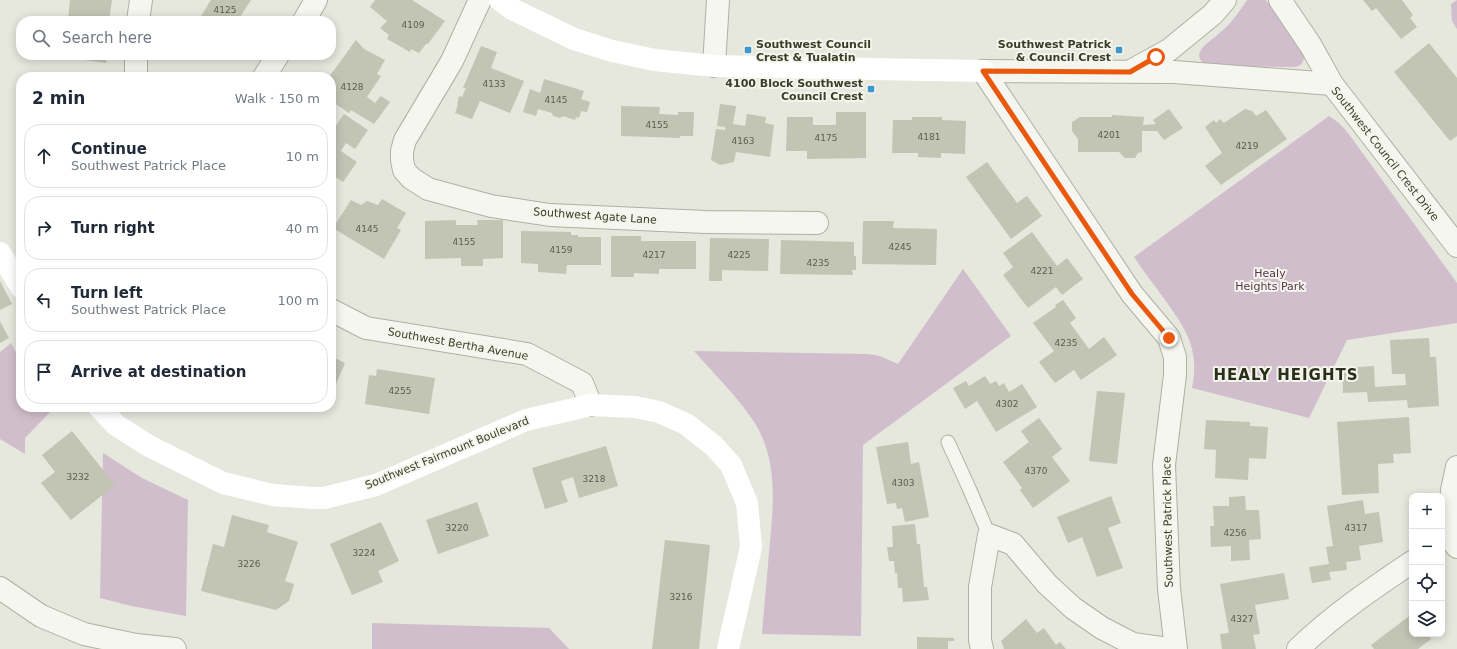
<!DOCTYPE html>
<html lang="en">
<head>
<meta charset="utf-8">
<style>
  body { margin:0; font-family:"DejaVu Sans",sans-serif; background:#f2f2f3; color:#1f2937 }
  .controls { position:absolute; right:12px; bottom:12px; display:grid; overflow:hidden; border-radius:8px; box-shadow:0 2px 10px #0003 }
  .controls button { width:36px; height:36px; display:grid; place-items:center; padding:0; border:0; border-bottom:1px solid #e0e1e3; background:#fff; color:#1f2937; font:20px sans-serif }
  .stop { position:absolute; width:12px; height:12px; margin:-9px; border:3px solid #ea580c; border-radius:50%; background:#fff }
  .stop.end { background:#ea580c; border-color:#fff; box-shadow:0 1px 4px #0008 }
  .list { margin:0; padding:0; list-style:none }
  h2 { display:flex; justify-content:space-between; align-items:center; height:52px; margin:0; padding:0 16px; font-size:17px }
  h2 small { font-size:13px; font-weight:400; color:#747a83 }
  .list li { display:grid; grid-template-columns:26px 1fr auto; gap:12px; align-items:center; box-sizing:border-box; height:64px; margin:0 8px 8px; padding:0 8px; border:1px solid #e0e1e3; border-radius:16px }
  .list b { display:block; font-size:15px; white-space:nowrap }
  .list p { margin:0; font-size:13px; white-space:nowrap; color:#747a83 }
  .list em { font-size:13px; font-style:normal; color:#747a83 }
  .icon { flex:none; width:22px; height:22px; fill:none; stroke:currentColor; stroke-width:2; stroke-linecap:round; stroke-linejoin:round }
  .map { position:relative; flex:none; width:1457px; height:649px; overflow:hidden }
  .search { position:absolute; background:#fff; box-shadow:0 2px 10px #0003; left:16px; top:16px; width:320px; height:44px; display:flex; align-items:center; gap:10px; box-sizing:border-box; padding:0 14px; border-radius:16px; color:#747a83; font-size:15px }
  .panel { position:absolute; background:#fff; box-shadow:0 2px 10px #0003; left:16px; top:72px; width:320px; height:340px; border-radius:16px }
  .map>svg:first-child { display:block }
  .green { fill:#d1becc }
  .building { fill:#c2c4b4 }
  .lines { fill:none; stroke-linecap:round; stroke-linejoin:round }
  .lane-casing { stroke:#afb1a2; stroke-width:15 }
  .street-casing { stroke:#afb1a2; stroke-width:24 }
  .lane { stroke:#f5f6f0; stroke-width:13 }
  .street { stroke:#f5f6f0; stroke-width:22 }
  .secondary { stroke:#fff; stroke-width:22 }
  .route { stroke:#ea580c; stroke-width:5 }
  .poi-dot { fill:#3f97d0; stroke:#f4f5ed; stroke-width:1.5 }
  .labels { text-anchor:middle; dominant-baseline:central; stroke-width:4; stroke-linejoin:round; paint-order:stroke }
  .number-label { font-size:9px; fill:#5c604a }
  .poi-label { font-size:11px; font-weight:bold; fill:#3a3e26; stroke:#f4f5ed; text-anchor:end }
  .street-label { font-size:11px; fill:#3a3e26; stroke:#f4f5ed }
  .park-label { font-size:11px; fill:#5a344c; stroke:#f4f5ed }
  .district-label { font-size:15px; font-weight:bold; letter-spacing:1px; fill:#2a2f19; stroke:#f4f5ed }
</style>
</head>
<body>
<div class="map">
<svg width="1457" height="649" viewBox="0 0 1457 649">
  <rect width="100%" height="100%" fill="#e6e7dd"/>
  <!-- green -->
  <g class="green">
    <path d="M 1247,0 L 1266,0 L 1304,53 C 1305,61 1302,66 1294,67 L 1209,66 C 1202,63 1196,58 1201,50 C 1204,44 1217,36 1222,31 C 1232,22 1240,11 1247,0 Z"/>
    <polygon points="1457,0 1457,29 1452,21 1451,4"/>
    <path d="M 1329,116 L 1339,123 L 1348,133 L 1457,283 L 1457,323 L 1347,340 L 1309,418 L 1192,388 C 1200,350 1186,329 1165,300 C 1155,286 1144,272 1134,257 Z"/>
    <path d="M 963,269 L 1011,336 L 863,445 L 861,636 L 762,634 C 764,606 767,579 769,552 C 773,509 779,464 756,425 C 740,399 714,374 694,351 L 868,354 L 880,356 L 898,364 Z"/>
    <polygon points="11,343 21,362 21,407 54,408 25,438 25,454 0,439 0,352"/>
    <polygon points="103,453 142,478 188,500 186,616 131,606 100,598"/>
    <polygon points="372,623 549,628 569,649 372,649"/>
  </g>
  <!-- building -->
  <g class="building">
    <polygon points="70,0 112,0 109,21 68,21"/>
    <polygon points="211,0 251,0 238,20 240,21 198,21"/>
    <polygon points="375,0 412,0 445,21 428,44 426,44 419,53 411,49 410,52 387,39 389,35 380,28 387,21 370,7"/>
    <polygon points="1363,0 1402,0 1413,15 1410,18 1417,27 1401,39 1376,8 1372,11"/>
    <polygon points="356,40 364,49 385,60 377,74 381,76 367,97 375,103 381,96 390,102 374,124 351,110 349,113 331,101 331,77 329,77"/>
    <polygon points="1429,43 1457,78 1457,136 1450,141 1394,72"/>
    <polygon points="481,46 497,52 491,68 524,81 510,113 480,101 472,119 455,113 458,105 457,105 459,96 462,97 466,88 463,88"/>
    <polygon points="78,55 107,55 106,63 77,59"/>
    <polygon points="544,79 584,91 581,99 590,102 587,112 581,111 579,118 576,117 575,120 563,116 560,118 553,116 552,113 538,109 536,116 523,112 530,89 540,93"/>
    <polygon points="720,104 736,106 733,124 745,126 747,114 766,117 765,123 774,125 770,157 736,152 734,162 720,165 711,160 716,129 725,130 725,127 717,126"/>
    <polygon points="621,106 660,107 659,114 678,115 678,112 694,112 693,136 680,136 680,138 621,136"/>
    <polygon points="1169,109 1183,128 1164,140 1157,131 1142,131 1142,152 1138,153 1135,158 1125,158 1119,152 1078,152 1078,139 1072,131 1072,122 1080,117 1112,117 1112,115 1144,117 1143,125 1156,124 1153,120"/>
    <polygon points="1245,109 1252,111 1256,116 1266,110 1287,139 1221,185 1205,166 1222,153 1205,127 1214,120 1216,123 1220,119 1224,123"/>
    <polygon points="836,112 866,112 866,158 807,159 807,151 786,151 787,117 813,117 813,125 836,125"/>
    <polygon points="344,114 368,130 355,149 346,143 341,151 357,162 343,182 331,174 331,125 335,127"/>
    <polygon points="912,117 942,117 942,120 966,121 965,154 941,153 941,158 918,157 918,153 892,153 893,120 912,120"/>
    <polygon points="987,162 1017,203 1027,196 1042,216 1011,239 966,177"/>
    <polygon points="382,199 406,213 397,228 401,230 384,259 333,228 351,200 361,205 367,201 378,205"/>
    <polygon points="456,220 456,225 478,225 477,220 503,220 503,258 483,259 483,266 461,266 461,258 425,259 425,221"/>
    <polygon points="863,221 894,221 893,228 937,229 936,265 862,264"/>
    <polygon points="521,231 571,232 571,235 578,235 578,237 601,237 601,265 567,265 566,274 538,272 538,264 521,263"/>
    <polygon points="1032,232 1057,266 1067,258 1083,279 1062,295 1056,287 1028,308 1003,275 1013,267 1003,253"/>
    <polygon points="611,236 641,236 641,241 696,241 696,269 659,269 659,274 634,273 634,277 611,277"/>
    <polygon points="710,238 769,239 768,271 722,270 722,281 709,281"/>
    <polygon points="781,240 854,242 854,256 856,256 856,270 852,270 853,275 780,274"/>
    <polygon points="0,281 12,304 0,310"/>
    <polygon points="1063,300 1076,318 1070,323 1089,349 1104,337 1117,355 1081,380 1074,370 1055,383 1039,362 1054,351 1033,323 1056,307 1055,305"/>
    <polygon points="0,321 9,338 0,343"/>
    <polygon points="1429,338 1430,357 1436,357 1439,406 1408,408 1407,400 1368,402 1367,392 1343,393 1342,368 1374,366 1375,387 1406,385 1405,374 1392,374 1390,340"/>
    <polygon points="331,356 345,363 331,396"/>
    <polygon points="377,369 435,378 429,414 365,404 369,375 376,376"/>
    <polygon points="985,376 990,384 996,381 999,386 1004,383 1009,392 1022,384 1037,407 996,432 977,401 965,409 953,388 966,381 969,386"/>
    <polygon points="1097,391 1125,393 1117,464 1089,461"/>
    <polygon points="1409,417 1411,453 1393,454 1394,463 1378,464 1379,493 1342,495 1337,422"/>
    <polygon points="1039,418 1062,449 1052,457 1070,481 1033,508 1020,490 1022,488 1003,462 1029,442 1021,431"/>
    <polygon points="1206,420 1250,422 1250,426 1268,427 1266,459 1249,458 1248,480 1215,478 1216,450 1204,449"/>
    <polygon points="72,431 115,485 71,520 41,483 55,472 42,455"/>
    <polygon points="908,442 911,464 919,462 929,517 905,522 902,508 897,509 896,503 887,504 876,447"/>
    <polygon points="606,446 618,486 579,498 573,477 561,481 568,502 545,509 532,468"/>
    <polygon points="1111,496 1121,523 1108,528 1123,568 1097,577 1082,537 1068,543 1057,517"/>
    <polygon points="1245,496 1246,510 1259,510 1261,539 1249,540 1250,560 1231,561 1231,546 1211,547 1210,526 1214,526 1213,506 1229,506 1229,497"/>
    <polygon points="1363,500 1365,514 1379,512 1383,542 1359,546 1361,560 1346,562 1347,570 1329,572 1331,580 1312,583 1309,567 1329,564 1326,547 1333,546 1327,506"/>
    <polygon points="477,502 489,536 438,554 426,520"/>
    <polygon points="232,515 269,525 267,532 298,542 285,581 294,584 289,601 276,610 201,591 213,544 224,547"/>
    <polygon points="381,522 399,561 378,571 383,582 352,595 330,544"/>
    <polygon points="915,524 917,544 920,544 924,587 927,587 929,600 903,602 902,588 898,588 897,573 895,573 894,561 889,561 887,547 893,547 892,526"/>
    <polygon points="665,540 710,545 699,649 652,649"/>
    <polygon points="1284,573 1289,599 1255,605 1260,634 1253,635 1256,649 1222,649 1220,634 1229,633 1220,584"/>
    <polygon points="1412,614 1412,634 1427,634 1431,639 1418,649 1374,649 1371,645"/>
    <polygon points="1026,619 1037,633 1044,628 1056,645 1060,642 1066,649 1004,649 1001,641"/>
    <polygon points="917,637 954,638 954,641 948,641 948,649 917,649"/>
  </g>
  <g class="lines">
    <defs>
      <polyline id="lane" points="948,442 969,488 989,535"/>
      <g id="street">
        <polyline points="480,0 452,61 405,140 402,151 402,160 404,170 411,178 428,189 491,206 550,215 705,222 817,223"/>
        <polyline points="1280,0 1311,46 1332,84 1457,246"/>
        <polyline points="138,21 141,0"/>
        <polyline points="304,21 316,0"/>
        <polyline points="136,55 136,77"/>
        <polyline points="714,66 718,0"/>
        <polyline points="983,71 1132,294 1169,338 1175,357 1175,375 1164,465 1169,589 1176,649"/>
        <polyline points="983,71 1174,72 1332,84"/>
        <polyline points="1131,71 1169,50 1213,14 1225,0"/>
        <polyline points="264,77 278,55"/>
        <polyline points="331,310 366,328 527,354 582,383 591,405"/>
        <polyline points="1457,467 1452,490 1449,537 1457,547"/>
        <polyline points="0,588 41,616 84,634 136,645 175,649"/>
        <polyline points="982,649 980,640 980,587 989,535 1013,544 1047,584 1073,608 1102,628 1133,644 1168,649"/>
        <path d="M 1298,649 C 1333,615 1372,589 1412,562"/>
      </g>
    </defs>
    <!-- lane casing -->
    <use href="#lane" class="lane-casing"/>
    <!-- street casing -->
    <use href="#street" class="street-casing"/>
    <!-- lane -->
    <use href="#lane" class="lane"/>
    <!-- street -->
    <use href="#street" class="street"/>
    <!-- secondary -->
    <g class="secondary">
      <polyline points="500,0 512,9 574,39 612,51 655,60 714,66 983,71"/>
      <polyline points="0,253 21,287"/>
      <polyline points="99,407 116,425 149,446 223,483 273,495 313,498 324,498 376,485 526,420 591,405 635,407 659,412 686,424 714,446 731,465 747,503 751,547 728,649"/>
    </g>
  </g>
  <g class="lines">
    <!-- route -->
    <polyline class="route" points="1156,57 1130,72 983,71 1132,294 1169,338"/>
  </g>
  <!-- markers -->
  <g class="poi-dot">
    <rect x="744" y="46" width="8" height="8" rx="2"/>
    <rect x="1115" y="46" width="8" height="8" rx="2"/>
    <rect x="867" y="85" width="8" height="8" rx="2"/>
  </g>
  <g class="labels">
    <!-- number labels -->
    <g class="number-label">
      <text x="225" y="10">4125</text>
      <text x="413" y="25">4109</text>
      <text x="494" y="84">4133</text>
      <text x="352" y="87">4128</text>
      <text x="556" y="100">4145</text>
      <text x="657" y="125">4155</text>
      <text x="1109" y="135">4201</text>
      <text x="929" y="137">4181</text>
      <text x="826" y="138">4175</text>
      <text x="743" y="141">4163</text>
      <text x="1247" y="146">4219</text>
      <text x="367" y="229">4145</text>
      <text x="464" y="242">4155</text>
      <text x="900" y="247">4245</text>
      <text x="561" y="250">4159</text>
      <text x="654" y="255">4217</text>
      <text x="739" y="255">4225</text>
      <text x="818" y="263">4235</text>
      <text x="1042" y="271">4221</text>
      <text x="1066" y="343">4235</text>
      <text x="400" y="391">4255</text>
      <text x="1007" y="404">4302</text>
      <text x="1036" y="471">4370</text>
      <text x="78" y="477">3232</text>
      <text x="594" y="479">3218</text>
      <text x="903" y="483">4303</text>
      <text x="457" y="528">3220</text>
      <text x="1356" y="528">4317</text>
      <text x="1235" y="533">4256</text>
      <text x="364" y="553">3224</text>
      <text x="249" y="564">3226</text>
      <text x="681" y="597">3216</text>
      <text x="1242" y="619">4327</text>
    </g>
    <!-- poi labels -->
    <g class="poi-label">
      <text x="756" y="44" text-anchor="start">Southwest Council<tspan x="756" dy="13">Crest &amp; Tualatin</tspan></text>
      <text x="1111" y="44">Southwest Patrick<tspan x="1111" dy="13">&amp; Council Crest</tspan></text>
      <text x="863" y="83">4100 Block Southwest<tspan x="863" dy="13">Council Crest</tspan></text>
    </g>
    <!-- street labels -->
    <g class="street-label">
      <text transform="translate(1385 154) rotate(52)">Southwest Council Crest Drive</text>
      <text transform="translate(595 216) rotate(4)">Southwest Agate Lane</text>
      <text transform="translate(458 344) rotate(10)">Southwest Bertha Avenue</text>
      <text transform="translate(447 453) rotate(-22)">Southwest Fairmount Boulevard</text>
      <text transform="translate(1168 522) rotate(-91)">Southwest Patrick Place</text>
    </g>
    <!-- park labels -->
    <g class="park-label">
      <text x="1270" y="273">Healy<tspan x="1270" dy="13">Heights Park</tspan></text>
    </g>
    <!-- district labels -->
    <g class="district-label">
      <text x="1286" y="375">HEALY HEIGHTS</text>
    </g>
  </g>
</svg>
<div class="controls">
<button>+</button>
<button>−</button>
<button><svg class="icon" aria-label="locate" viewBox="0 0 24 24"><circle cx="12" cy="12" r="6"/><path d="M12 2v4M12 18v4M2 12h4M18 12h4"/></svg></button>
<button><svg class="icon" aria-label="layers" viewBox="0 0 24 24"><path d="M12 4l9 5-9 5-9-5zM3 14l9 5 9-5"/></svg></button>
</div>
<div class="stop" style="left:1156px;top:57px"></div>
<div class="stop end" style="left:1169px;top:338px"></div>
<div class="search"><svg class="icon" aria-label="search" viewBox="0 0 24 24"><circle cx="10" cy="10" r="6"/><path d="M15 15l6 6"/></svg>Search here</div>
<section class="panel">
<h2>2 min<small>Walk · 150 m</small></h2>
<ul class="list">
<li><svg class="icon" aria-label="ahead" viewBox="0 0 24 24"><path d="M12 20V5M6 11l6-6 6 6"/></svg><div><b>Continue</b><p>Southwest Patrick Place</p></div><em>10 m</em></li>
<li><svg class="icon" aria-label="right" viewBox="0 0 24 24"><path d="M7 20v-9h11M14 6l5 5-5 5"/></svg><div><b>Turn right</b></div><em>40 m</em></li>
<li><svg class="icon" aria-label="left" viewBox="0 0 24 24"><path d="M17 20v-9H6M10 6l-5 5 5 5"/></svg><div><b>Turn left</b><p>Southwest Patrick Place</p></div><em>100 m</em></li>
<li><svg class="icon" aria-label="arrive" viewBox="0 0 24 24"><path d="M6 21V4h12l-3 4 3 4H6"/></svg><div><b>Arrive at destination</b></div></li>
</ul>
</section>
</div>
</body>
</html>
